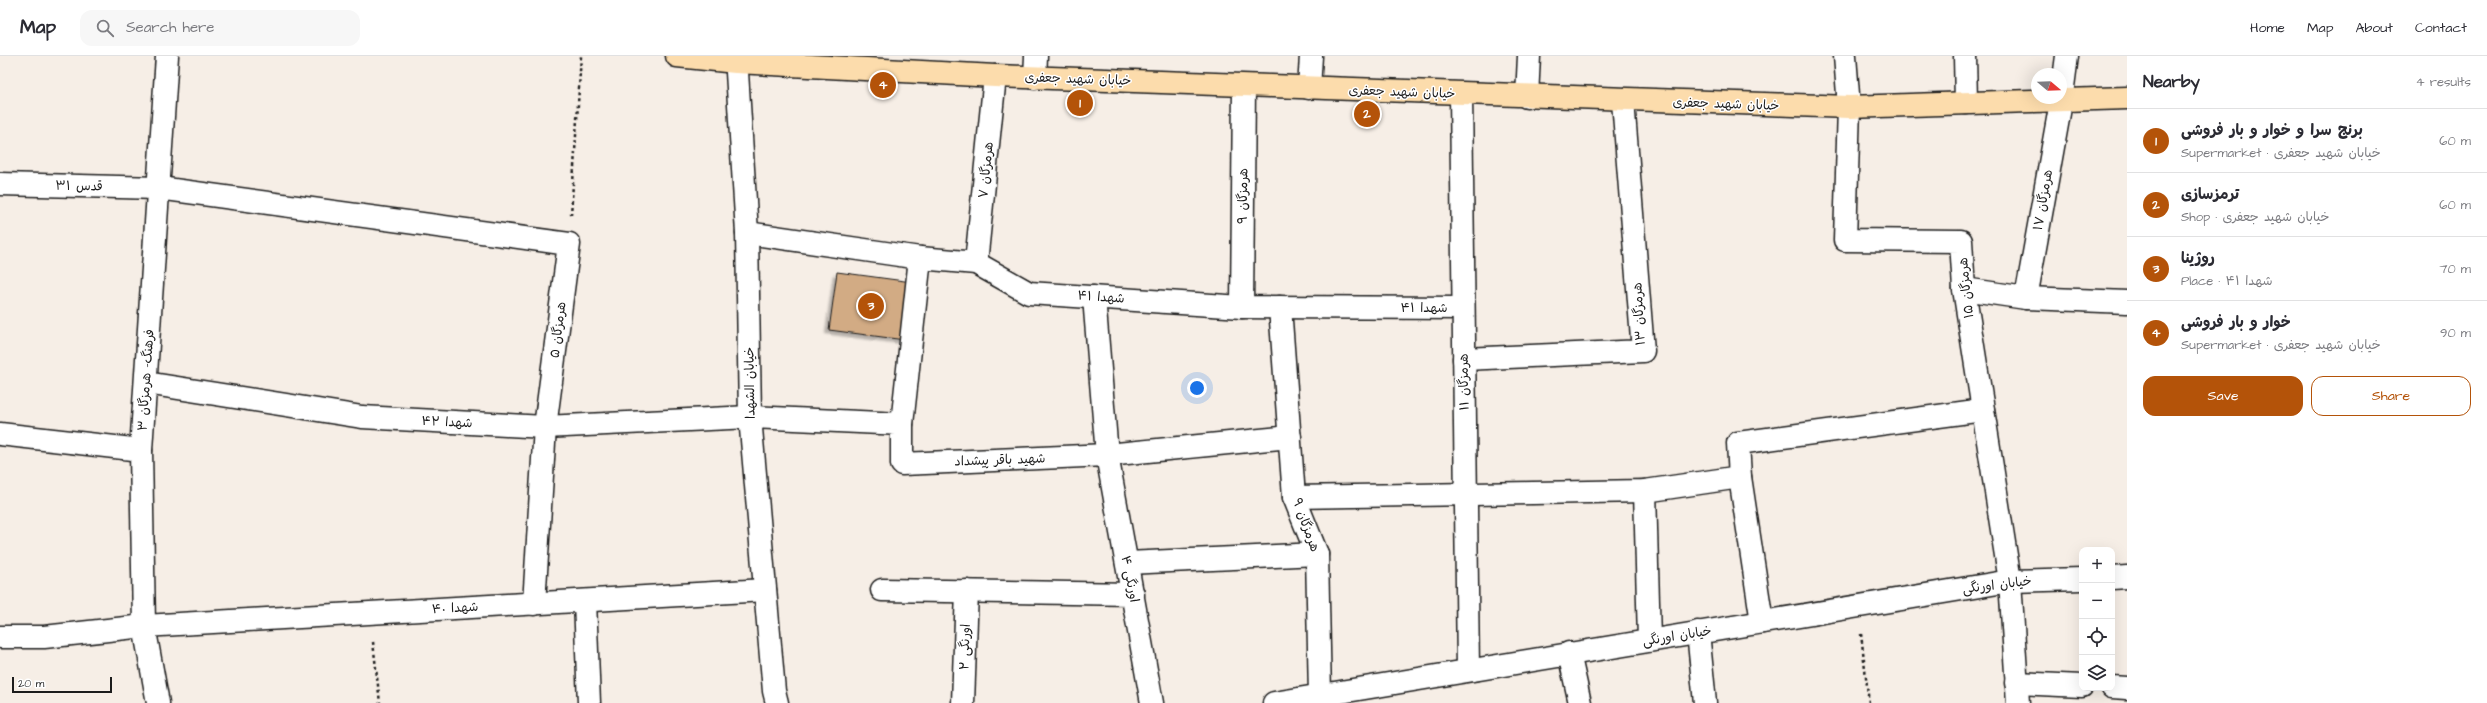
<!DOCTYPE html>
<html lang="en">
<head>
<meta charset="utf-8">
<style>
  body { margin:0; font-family:"Architects Daughter","Playpen Sans Arabic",sans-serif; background:#f7f7f7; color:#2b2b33 }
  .controls { position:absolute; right:12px; bottom:12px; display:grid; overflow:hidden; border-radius:8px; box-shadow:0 4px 16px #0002 }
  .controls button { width:36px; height:36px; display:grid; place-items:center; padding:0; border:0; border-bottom:1px solid #e1e1e2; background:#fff; color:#2b2b33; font:20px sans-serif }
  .compass { position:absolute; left:2031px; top:12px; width:36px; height:36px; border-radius:50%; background:#fff; box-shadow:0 4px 16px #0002; rotate:109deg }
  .scale { position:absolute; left:12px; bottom:10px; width:100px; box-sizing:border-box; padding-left:4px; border:2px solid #1c1c1c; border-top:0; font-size:11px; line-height:14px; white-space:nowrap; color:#1c1c1c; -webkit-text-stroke:3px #fff; paint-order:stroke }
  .you { position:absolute; left:1197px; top:332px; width:14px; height:14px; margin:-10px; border:3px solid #fff; border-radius:50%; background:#1a73e8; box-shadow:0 0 0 6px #1a73e833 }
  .badge { display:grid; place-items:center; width:26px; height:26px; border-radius:50%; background:#b45309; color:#fff; font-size:13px; font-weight:700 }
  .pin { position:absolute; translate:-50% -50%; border:2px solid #fff; box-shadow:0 1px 4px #0006 }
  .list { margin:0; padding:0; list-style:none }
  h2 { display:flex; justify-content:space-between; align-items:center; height:52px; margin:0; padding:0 16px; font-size:17px }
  h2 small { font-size:13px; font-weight:400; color:#7c7c81 }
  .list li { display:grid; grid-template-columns:26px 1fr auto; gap:12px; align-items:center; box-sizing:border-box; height:64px; padding:0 16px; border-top:1px solid #e1e1e2 }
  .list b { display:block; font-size:15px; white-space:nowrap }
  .list p { margin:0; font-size:13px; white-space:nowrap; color:#7c7c81 }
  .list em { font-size:13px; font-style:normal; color:#7c7c81 }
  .actions { display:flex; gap:8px; padding:12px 16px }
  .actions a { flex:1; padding:9px 0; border:1px solid #b45309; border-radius:12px; text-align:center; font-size:14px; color:#b45309 }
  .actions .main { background:#b45309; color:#fff }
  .icon { flex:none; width:22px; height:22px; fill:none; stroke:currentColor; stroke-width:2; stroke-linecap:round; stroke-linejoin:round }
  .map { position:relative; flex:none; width:2127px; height:647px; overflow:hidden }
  header { display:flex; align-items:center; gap:24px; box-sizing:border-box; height:56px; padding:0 20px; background:#fff; border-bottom:1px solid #e1e1e2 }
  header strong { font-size:19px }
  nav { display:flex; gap:22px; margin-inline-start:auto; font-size:14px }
  .search { width:280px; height:36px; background:#f7f7f7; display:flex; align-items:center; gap:10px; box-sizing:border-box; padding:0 14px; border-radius:12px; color:#7c7c81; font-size:15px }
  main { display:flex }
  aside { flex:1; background:#fff }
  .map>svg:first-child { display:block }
  .building { fill:#d2ab84; stroke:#1c1c1c; filter:url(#shadow) }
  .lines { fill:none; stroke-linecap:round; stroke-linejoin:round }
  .minor-casing { stroke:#1c1c1c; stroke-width:25 }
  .major-casing { stroke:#1c1c1c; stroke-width:25 }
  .path { stroke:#1c1c1c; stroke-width:2.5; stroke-dasharray:3 3; stroke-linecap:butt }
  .minor { stroke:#fff; stroke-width:22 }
  .major { stroke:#fcdcac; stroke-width:22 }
  .labels { text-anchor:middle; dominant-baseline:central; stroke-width:3; stroke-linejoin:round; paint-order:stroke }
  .street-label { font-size:13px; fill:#1c1c1c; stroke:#fff }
</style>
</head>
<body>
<header>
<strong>Map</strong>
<div class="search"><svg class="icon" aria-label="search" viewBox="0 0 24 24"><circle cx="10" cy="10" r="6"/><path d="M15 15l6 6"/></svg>Search here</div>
<nav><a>Home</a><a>Map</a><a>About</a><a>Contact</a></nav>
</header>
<main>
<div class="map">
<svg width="2127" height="647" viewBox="0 0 2127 647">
  <defs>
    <filter id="shadow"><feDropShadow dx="-3.5" dy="3.5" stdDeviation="1" flood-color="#0004"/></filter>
  </defs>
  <rect width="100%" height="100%" fill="#f6eee6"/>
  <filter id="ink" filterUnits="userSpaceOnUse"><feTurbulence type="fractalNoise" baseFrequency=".025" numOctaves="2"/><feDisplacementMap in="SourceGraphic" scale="8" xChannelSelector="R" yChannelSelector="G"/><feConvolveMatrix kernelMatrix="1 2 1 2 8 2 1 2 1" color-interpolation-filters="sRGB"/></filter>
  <g filter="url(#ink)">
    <!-- building -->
    <polygon class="building" points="837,216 912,226 905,284 829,274"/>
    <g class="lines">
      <defs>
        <g id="minor">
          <polyline points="736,0 747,177 750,361 774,635 777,647"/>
          <polyline points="1845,0 1849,51 1845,184 1961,185 1964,233 2010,525 2018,647"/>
          <polyline points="1965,0 1966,47"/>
          <polyline points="1035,22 1036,0"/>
          <polyline points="1309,32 1311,0"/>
          <polyline points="1461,38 1468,614"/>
          <polyline points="1527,41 1529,0"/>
          <polyline points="0,128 159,132 569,188 545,371 534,548"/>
          <polyline points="747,177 920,202 976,207 1029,237 1242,251 1463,252"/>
          <polyline points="976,207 995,20"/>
          <polyline points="1964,233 2026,242 2127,246"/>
          <polyline points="1094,241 1107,399 1152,647"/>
          <polyline points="2026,242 2061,46 2067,0"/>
          <polyline points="1242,251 1244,30"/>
          <polyline points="1280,251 1294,441 1317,498 1320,640"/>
          <polyline points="1464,303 1643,295 1623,45"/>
          <polyline points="146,327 362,361 545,371 750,361 902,368 902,408 1107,399 1290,381"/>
          <polyline points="902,368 920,202"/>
          <polyline points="0,378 141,394"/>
          <polyline points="1740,421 1762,566"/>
          <polyline points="1645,435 1649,584"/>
          <polyline points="1294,441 1645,435 1740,421 1738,387 1983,354"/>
          <polyline points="1127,507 1317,498"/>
          <polyline points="2112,522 2127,521"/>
          <polyline points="882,534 1133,538"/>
          <polyline points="585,545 589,647"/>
          <polyline points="1698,576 1705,647"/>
          <polyline points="0,581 44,581 144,570 765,534"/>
          <polyline points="1569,597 1580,647"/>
          <polyline points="2016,627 2082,630"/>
          <polyline points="2112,631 2127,632"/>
          <polyline points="158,647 144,570 141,394 167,0"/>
          <polyline points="963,647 967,535"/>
          <polyline points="1274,647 2010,525 2082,523"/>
        </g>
        <polyline id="major" points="677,0 736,6 995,20 1849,51 2127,42"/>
      </defs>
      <!-- minor casing -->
      <use href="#minor" class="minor-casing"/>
      <!-- major casing -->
      <use href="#major" class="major-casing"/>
      <!-- path -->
      <g class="path">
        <polyline points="571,159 581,0"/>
        <polyline points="1861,578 1869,647"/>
        <polyline points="373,586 380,647"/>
      </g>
      <!-- minor -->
      <use href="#minor" class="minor"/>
      <!-- major -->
      <use href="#major" class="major"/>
    </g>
  </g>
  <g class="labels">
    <!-- street labels -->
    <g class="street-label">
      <text transform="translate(1078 23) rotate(2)">خیابان شهید جعفری</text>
      <text transform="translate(1402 36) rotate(2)">خیابان شهید جعفری</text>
      <text transform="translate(1726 48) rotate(2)">خیابان شهید جعفری</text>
      <text transform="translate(986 114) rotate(-84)">هرمزگان ۷</text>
      <text transform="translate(79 130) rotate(1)">قدس ۳۱</text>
      <text transform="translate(1243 140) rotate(-89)">هرمزگان ۹</text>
      <text transform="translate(2043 144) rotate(-80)">هرمزگان ۱۷</text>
      <text transform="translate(1966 232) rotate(-96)">هرمزگان ۱۵</text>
      <text transform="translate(1101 241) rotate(4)">شهدا ۴۱</text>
      <text x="1424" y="252">شهدا ۴۱</text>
      <text transform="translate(1639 258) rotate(-93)">هرمزگان ۱۳</text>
      <text transform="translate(558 274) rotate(-83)">هرمزگان ۵</text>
      <text transform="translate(146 324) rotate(-86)">فرهنگ- هرمزگان ۳</text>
      <text transform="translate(1464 326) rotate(-91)">هرمزگان ۱۱</text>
      <text transform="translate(750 327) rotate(-91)">خیابان الشهدا</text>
      <text transform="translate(447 366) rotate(3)">شهدا ۴۲</text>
      <text transform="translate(1000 404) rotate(-2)">شهید باقر پیشداد</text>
      <text transform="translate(1306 469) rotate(70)">هرمزگان ۹</text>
      <text transform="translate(1130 523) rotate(79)">اورنگی ۴</text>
      <text transform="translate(1997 529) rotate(-7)">خیابان اورنگی</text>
      <text transform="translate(455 552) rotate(-3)">شهدا ۴۰</text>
      <text transform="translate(1677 580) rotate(-9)">خیابان اورنگی</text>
      <text transform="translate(965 591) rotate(-88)">اورنگی ۲</text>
    </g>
  </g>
</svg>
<div class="controls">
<button>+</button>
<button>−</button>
<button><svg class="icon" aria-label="locate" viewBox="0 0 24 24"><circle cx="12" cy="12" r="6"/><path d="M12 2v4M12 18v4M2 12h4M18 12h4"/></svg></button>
<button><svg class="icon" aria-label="layers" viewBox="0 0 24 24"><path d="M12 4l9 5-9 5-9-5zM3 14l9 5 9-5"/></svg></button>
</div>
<svg class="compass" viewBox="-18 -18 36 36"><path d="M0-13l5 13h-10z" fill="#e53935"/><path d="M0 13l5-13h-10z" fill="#7c7c81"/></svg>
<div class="scale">20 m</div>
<div class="you"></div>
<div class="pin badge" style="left:1080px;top:47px">1</div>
<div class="pin badge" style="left:1367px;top:58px">2</div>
<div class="pin badge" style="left:871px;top:250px">3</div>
<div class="pin badge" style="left:883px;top:29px">4</div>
</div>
<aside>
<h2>Nearby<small>4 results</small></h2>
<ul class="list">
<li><span class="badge">1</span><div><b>برنج سرا و خوار و بار فروشی</b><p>Supermarket · خیابان شهید جعفری</p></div><em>60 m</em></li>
<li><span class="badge">2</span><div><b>ترمزسازی</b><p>Shop · خیابان شهید جعفری</p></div><em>60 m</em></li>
<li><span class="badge">3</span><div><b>روژینا</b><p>Place · شهدا ۴۱</p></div><em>70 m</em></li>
<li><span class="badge">4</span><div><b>خوار و بار فروشی</b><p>Supermarket · خیابان شهید جعفری</p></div><em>90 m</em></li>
</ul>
<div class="actions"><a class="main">Save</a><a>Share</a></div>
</aside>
</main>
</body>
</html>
